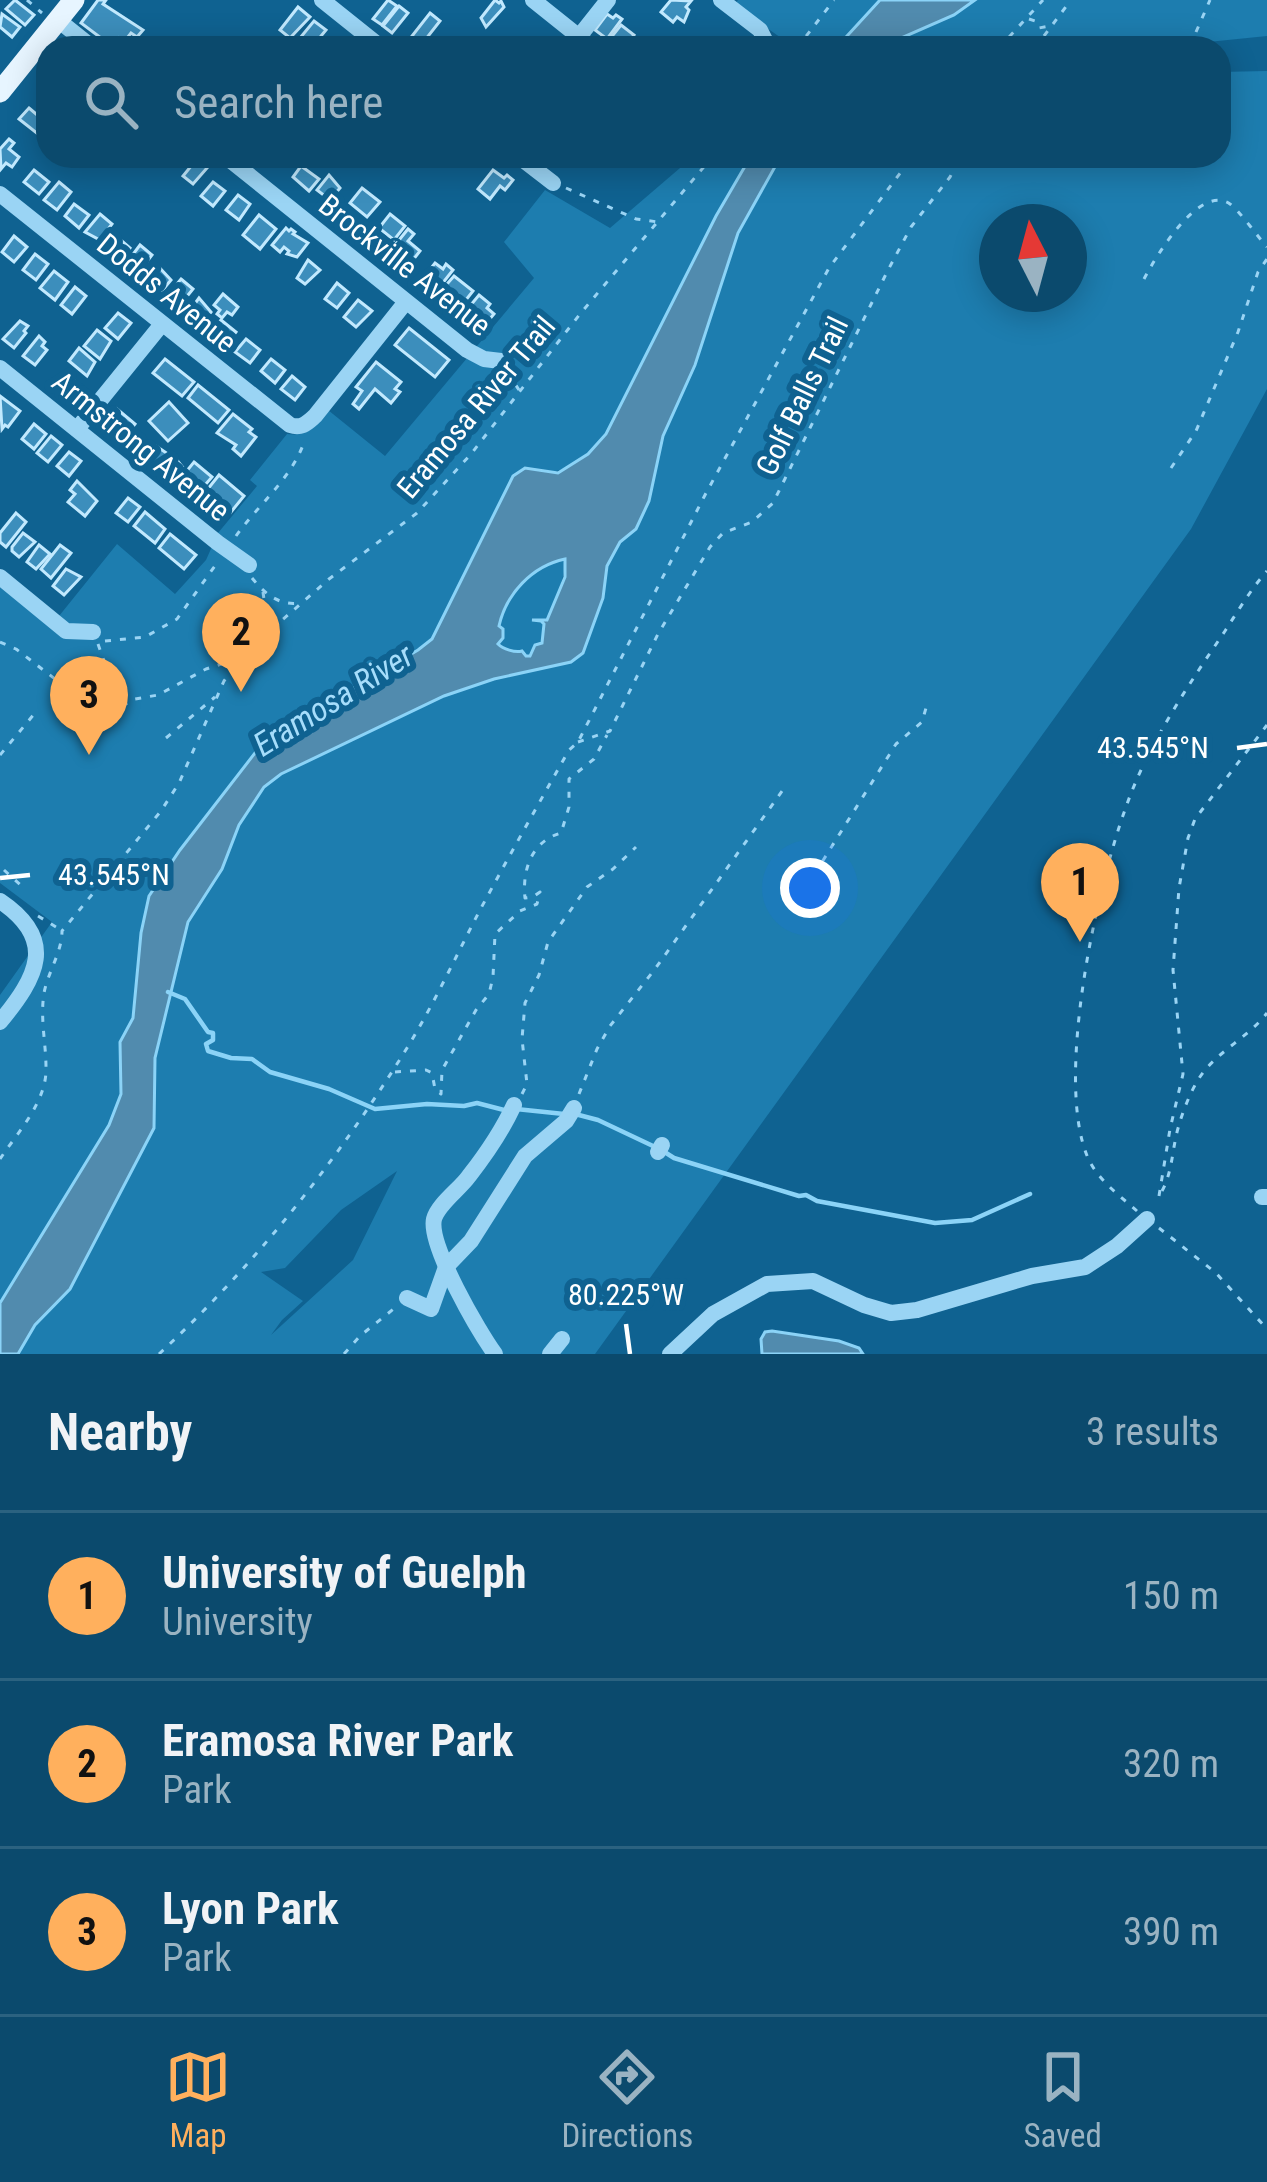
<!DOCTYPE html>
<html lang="en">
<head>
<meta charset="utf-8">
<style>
  body { margin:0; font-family:"Roboto Condensed",sans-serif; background:#145172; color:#f1f3f6 }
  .compass { position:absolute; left:979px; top:204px; width:108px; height:108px; border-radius:50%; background:#0b4a6d; box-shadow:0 6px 30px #0003; rotate:354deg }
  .you { position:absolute; left:810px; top:888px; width:42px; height:42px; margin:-30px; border:9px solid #fff; border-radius:50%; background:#1a73e8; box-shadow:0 0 0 18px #1a73e833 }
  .badge { display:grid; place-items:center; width:78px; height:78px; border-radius:50%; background:#ffb05d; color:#111; font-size:39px; font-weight:700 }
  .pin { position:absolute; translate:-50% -99px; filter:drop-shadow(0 3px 6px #0008) }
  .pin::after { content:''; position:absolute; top:63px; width:42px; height:36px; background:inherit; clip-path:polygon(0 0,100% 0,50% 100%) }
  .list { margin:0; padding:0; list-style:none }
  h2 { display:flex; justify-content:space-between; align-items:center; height:156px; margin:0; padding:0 48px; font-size:51px }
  h2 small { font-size:39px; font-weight:400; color:#9ab3c2 }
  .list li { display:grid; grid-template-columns:78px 1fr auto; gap:36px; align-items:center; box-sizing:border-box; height:168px; padding:0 48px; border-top:3px solid #2b6280 }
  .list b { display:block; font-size:45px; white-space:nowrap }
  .list p { margin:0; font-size:39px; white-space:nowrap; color:#9ab3c2 }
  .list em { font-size:39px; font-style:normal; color:#9ab3c2 }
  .icon { flex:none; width:66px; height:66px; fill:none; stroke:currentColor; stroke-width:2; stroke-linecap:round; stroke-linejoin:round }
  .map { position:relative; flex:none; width:1267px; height:1354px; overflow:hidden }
  .search { position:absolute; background:#0b4a6d; box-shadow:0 6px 30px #0003; left:36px; right:36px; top:36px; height:132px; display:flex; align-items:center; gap:30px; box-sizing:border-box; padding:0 42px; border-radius:36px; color:#9ab3c2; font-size:45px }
  .sheet { height:660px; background:#0b4a6d }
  nav { display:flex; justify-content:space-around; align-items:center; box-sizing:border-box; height:168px; border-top:3px solid #2b6280; background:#0b4a6d; font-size:33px; color:#9ab3c2 }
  nav a { display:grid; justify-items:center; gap:6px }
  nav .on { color:#ffb05d }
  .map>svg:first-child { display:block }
  .green { fill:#1d7daf; fill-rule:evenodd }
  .water { fill:#518bae; stroke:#8bd3f7; stroke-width:3; fill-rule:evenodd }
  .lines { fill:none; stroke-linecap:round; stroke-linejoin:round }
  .stream { stroke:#8bd3f7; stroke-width:4.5 }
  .building { fill:#3c8ebc; stroke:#c2e9fe; stroke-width:3 }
  .path { stroke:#9ad4f4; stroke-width:3; stroke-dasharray:6 9; stroke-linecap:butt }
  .minor { stroke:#9ad4f4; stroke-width:16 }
  .major { stroke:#e7f5ff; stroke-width:21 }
  .ticks { fill:none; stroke:#fff; stroke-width:4.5 }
  .labels { text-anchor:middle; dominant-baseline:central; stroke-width:12; stroke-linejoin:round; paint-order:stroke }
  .street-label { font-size:30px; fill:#fff; stroke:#0f6291 }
  .water-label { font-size:33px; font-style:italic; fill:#a6ddfb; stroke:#0f6291 }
  .ticks-label { font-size:30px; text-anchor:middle; fill:#fff; stroke:#0f6291; stroke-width:12; stroke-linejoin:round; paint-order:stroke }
</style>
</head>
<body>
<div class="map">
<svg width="1267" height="1354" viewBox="0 0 1267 1354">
  <rect width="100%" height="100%" fill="#0f6291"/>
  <!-- green -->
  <g class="green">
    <polygon points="738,0 883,0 871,8 836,48 779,48 784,40 734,5"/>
    <path d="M 975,0 L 1267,0 L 1267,36 L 1208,42 L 1193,48 L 887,48 C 914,28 947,20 975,0 Z"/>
    <path d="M 1267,71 L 1267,389 L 1191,529 L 595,1354 L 18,1354 L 35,1325 L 70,1289 L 154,1128 L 155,1058 L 188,922 L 222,869 L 239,825 L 264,787 L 281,774 L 444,696 L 494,679 L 571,662 L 603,598 L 607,566 L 620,542 L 636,529 L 649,501 L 663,436 L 695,365 L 738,233 L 781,156 L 1219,156 L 1219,72 ZM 997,222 L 1069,222 L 1069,294 L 997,294 ZM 397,1171 L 353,1260 L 271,1335 L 282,1320 L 303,1301 L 261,1272 L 285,1268 L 341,1210 Z"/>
    <path d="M 694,156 L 751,156 L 716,216 L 606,434 C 573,472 561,473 513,476 L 432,639 L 418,650 L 265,740 L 180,850 L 149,895 L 141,933 L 133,1018 L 120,1042 L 121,1094 L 109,1124 L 0,1303 L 0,995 L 52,922 L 0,883 L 0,586 L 51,626 L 117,544 L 175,594 L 206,560 L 218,533 L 257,486 L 250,480 L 287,434 C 308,437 317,426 328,410 L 385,456 L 534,278 L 504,242 L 545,190 L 610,228 Z"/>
    <path d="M 565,559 C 565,583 554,599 547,621 L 541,621 L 544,624 L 542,643 L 535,645 L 531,656 L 501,647 L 498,644 L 503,638 L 498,627 C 507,593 531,567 565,559 Z"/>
  </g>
  <!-- water -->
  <g class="water">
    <polygon points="880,0 975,0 954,15 901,38 887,48 836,48"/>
    <path d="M 751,156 L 781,156 L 738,233 L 695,365 L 663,436 L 649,501 L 636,529 L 620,542 L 607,566 L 603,598 L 583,653 L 571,662 L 494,679 L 444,696 L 281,774 L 264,787 L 239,825 L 222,869 L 188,922 L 155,1058 L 154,1128 L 70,1289 L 35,1325 L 18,1354 L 0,1354 L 0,1303 L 109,1125 L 121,1094 L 120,1042 L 133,1018 L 141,933 L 149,896 L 180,850 L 265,740 L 418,650 L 432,639 L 513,476 L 525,468 L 558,473 L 588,454 L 606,434 L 716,216 ZM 565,559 L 565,577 L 547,620 L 532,620 L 541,621 L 544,624 L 542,643 L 535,645 L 530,656 L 526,656 L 522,651 C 515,653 503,649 498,644 L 503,638 L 503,629 L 499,626 C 506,594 532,566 565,559 Z"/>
    <polygon points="772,1331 839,1341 859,1348 863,1354 762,1354 761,1339 765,1332"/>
  </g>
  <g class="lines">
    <!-- stream -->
    <g class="stream">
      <polyline points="168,992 185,999 208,1032 213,1033 213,1040 206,1044 208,1051 231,1058 252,1059 270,1072 329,1089 375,1109 427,1104 464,1106 477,1103 504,1110"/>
      <polyline points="516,1109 564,1114"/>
      <polyline points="575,1114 598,1120 653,1146"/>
      <polyline points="663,1151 674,1158 799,1196 806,1195 817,1201 935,1223 972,1220 1030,1194"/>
    </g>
  </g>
  <!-- building -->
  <g class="building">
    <polygon points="15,0 34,15 25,25 6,9"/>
    <polygon points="98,0 106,0 103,4 143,30 137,37 131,33 124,42 119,38 113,47 81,23"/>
    <polygon points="388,0 397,6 382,25 373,19"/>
    <polygon points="495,0 499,3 501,1 504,7 486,27 481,18"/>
    <polygon points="671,0 691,1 686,7 689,10 684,22 677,17 673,22 661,12"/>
    <polygon points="399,6 408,13 392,33 383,26"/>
    <polygon points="298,7 310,17 290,38 280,30"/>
    <polygon points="430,13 440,21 422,44 412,36"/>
    <polygon points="2,14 20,27 12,37 0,27"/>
    <polygon points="607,14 613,18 616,15 622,19 607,39 595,30"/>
    <polygon points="314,21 326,30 312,47 300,38"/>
    <polygon points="621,25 634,35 624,48 609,40"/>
    <polygon points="29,108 48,124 48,132 43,138 19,119"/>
    <polygon points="9,139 14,143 9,149 19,157 12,167 6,163 1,169 0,149"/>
    <polygon points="196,160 207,168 193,184 183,176"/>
    <polygon points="301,166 319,179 309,191 293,177"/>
    <polygon points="34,170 49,182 39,194 24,182"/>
    <polygon points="493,170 504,178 507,175 513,180 505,190 500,186 490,199 478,189"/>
    <polygon points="329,175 340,188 330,200 317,190"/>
    <polygon points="59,182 71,192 57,210 44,200"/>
    <polygon points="213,182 225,191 213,206 201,196"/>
    <polygon points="362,188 380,202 367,217 350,203"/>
    <polygon points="238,195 250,204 239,220 226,210"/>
    <polygon points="74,204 89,215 79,228 65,216"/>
    <polygon points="100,214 112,224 100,240 85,232"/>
    <polygon points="390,214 405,226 394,240 379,228"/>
    <polygon points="259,215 276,229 260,249 243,235"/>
    <polygon points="286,228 289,231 291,229 295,232 293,234 308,243 297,257 287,254 289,251 284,247 280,252 272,245"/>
    <polygon points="408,229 414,234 408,241 420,251 409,265 403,260 394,259 397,255 391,250"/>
    <polygon points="14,236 27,247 14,262 2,252"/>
    <polygon points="116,236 130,248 121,260 106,248"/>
    <polygon points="140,245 152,255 139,272 135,269 134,272 125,265"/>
    <polygon points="35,254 48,264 36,280 23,270"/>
    <polygon points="308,260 320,270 305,284 297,278"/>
    <polygon points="435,263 443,269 446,264 453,270 438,289 424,277"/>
    <polygon points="158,266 171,280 161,292 146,281"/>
    <polygon points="54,271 68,282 55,300 40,288"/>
    <polygon points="454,276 473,291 462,305 450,296 448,299 440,292"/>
    <polygon points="181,279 193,289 180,305 166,297"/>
    <polygon points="337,283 349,293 337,308 325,299"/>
    <polygon points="75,287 86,296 72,314 61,305"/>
    <polygon points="223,294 238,307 232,315 227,312 222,318 217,314 220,310 214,305"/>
    <polygon points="479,295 490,304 487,308 494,314 484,326 465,312"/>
    <polygon points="199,298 211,312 202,324 188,313"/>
    <polygon points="358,300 372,311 356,327 344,317"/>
    <polygon points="118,313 131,323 118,339 105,328"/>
    <polygon points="221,320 236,332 226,345 210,332"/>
    <polygon points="20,321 28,326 24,331 26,333 14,348 3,339"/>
    <polygon points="409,328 449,360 435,377 395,345"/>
    <polygon points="97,330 111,341 100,359 84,346"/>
    <polygon points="39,336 45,342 42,346 47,350 35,365 23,356"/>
    <polygon points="246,339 260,350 250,363 235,352"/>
    <polygon points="79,348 95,362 87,376 69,361"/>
    <polygon points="165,359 194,382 182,396 153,373"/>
    <polygon points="271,359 285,370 275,383 261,371"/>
    <polygon points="376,362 401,382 395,389 400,392 391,403 375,389 359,409 353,404 362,391 356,387"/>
    <polygon points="66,374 79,385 68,398 55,388"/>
    <polygon points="292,376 305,387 295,400 281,389"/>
    <polygon points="198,385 229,410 218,423 188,398"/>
    <polygon points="0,396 20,411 8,427 5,425 2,429"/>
    <polygon points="169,402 188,423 168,441 149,421"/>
    <polygon points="117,409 135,424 123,439 105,424"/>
    <polygon points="233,414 252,429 249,432 256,437 241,456 233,449 236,445 217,433"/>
    <polygon points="34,424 46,434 34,449 22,439"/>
    <polygon points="51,436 62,445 48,462 37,453"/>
    <polygon points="156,446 177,460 184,469 173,482 149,467 151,465 145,459"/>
    <polygon points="69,452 81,461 69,476 57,466"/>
    <polygon points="194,462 212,477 199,492 181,478"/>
    <polygon points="219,475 244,496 231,512 207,490"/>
    <polygon points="77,481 97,501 85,516 68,502 75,494 70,490"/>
    <polygon points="128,498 140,507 128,522 116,513"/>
    <polygon points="145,512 165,529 155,543 134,526"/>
    <polygon points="16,513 26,522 6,547 0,542 0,533"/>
    <polygon points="23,533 35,542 19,557 12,551 12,547"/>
    <polygon points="170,534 196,555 184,569 159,548"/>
    <polygon points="39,545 50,554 36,569 27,562"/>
    <polygon points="60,545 71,553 51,578 41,569"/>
    <polygon points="66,569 81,577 64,595 53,586"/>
  </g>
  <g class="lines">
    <!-- path -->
    <g class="path">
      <polyline points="27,0 42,13"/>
      <polyline points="1029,19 1035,21 1039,28 1050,26"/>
      <polyline points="1196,32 1210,0"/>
      <polyline points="797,48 834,0"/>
      <polyline points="999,48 1043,0"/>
      <polyline points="1035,48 1071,0"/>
      <polyline points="566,188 636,219 658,222"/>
      <path d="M 1144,279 C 1155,258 1199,183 1230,204 C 1238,209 1258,237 1267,247"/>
      <polyline points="508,373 519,390"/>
      <polyline points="1171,468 1196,431 1238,332 1258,272 1267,259"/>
      <path d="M 236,536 C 258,505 292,478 304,442"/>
      <path d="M 252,578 C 264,593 279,606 299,603"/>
      <polyline points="263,592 268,630"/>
      <polyline points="105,641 145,637 177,619 217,563"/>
      <polyline points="0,642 16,649 55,679 96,690 121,707"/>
      <polyline points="98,644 119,703"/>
      <polyline points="122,706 135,699 158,695 206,669 240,658"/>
      <polyline points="166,738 215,697"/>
      <polyline points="578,742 610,731 658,634 710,547 723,533 752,522 773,503 887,272 911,227 950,177 961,156"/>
      <polyline points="0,755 35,713"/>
      <polyline points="4,870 24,888"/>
      <polyline points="814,904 814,884 817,870 896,744 922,722 926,708"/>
      <polyline points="38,916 61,930"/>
      <path d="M 395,1072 L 426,1070 L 432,1073 L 435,1089 L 441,1094 L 442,1070 L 476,1010 L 489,994 L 493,977 L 495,934 L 520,911 L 537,904 L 540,892 L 533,897 L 525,898 C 522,869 532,841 561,833 L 569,807 L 569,779 L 594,759 L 607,735"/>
      <polyline points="522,1094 527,1084 522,1039 525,1003 539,975 548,942 587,887 613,869 636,847"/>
      <polyline points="579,1094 597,1049 610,1026 655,969 785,787"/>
      <path d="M 0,1159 C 18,1132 47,1101 46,1068 C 46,1043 40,1019 44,993 C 48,972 62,952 62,931 L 161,811 L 179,783 L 224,681 L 248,650 L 329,579 L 417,513 L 471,454 L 580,314 L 713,156"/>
      <path d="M 1162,1191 C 1173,1171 1172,1147 1179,1125 C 1183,1111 1190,1093 1198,1080 C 1214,1053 1248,1038 1267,1013"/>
      <polyline points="1159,1196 1170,1129 1183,1074 1173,970 1179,888 1188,838 1195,819 1267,725"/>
      <path d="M 1137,1211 C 1119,1195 1098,1180 1088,1158 C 1054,1080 1097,886 1126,807 C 1147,746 1189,684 1225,631 C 1238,611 1251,589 1267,571"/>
      <polyline points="1159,1228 1216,1273 1267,1329"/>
      <path d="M 159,1354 C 256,1264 337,1161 407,1048 C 434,1004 456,956 480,910 C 509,856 539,803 569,750 L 578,742 L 705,495 L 829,268 L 913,156"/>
      <polyline points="344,1354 360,1336 396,1307"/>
    </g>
    <!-- minor -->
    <g class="minor">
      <polyline points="322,0 382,48"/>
      <polyline points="533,0 593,48"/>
      <polyline points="721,0 760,30 768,46"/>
      <polyline points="58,20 93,48"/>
      <polyline points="570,48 608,0"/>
      <polyline points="225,156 467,350 484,359 501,361"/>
      <polyline points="518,156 553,183"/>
      <path d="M 0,194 L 290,425 C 302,429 307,423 315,416 L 405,303"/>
      <polyline points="0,368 218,543 249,565"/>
      <polyline points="77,429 162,324"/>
      <polyline points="0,577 66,631 93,632"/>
      <path d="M 0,901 C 58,940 37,977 0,1022"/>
      <polyline points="658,1152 662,1145"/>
      <polyline points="1262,1197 1267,1197"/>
      <polyline points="407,1298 431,1309 446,1267 471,1241 525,1156 566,1121 574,1108"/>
      <path d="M 495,1354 C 479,1332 428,1245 434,1219 C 438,1204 460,1189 469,1176 C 487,1153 502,1131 514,1105"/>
      <polyline points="550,1354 562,1339"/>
      <polyline points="670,1354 713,1314 767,1284 813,1281 864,1305 891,1313 917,1310 1032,1276 1085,1267 1117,1246 1147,1219"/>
    </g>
    <!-- major -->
    <polyline class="major" points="0,92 74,0"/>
  </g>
  <!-- ticks -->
  <path class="ticks" d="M 1237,748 L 1267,744M 0,878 L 30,875M 626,1324 L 630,1354"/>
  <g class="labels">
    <!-- street labels -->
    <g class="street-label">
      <text transform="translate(405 265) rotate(38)">Brockville Avenue</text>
      <text transform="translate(167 293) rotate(39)">Dodds Avenue</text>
      <text transform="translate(802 396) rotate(-64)">Golf Balls Trail</text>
      <text transform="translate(476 407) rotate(-50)">Eramosa River Trail</text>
      <text transform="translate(141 446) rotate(39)">Armstrong Avenue</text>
    </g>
    <!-- water labels -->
    <g class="water-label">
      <text transform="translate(333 700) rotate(-32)">Eramosa River</text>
    </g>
  </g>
  <g class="ticks-label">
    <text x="1153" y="758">43.545°N</text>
    <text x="114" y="885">43.545°N</text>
    <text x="626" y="1305">80.225°W</text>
  </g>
</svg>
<svg class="compass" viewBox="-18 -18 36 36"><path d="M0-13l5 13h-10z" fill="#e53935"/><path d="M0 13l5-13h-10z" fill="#9ab3c2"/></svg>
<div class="you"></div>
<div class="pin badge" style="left:1080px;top:942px">1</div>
<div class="pin badge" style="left:241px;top:692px">2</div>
<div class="pin badge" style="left:89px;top:755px">3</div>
<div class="search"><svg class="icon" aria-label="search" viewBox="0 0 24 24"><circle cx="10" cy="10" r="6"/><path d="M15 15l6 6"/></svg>Search here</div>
</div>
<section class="sheet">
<h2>Nearby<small>3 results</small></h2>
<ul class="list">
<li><span class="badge">1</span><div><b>University of Guelph</b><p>University</p></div><em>150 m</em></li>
<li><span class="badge">2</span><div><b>Eramosa River Park</b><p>Park</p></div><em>320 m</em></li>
<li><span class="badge">3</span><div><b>Lyon Park</b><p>Park</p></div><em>390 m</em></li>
</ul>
</section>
<nav>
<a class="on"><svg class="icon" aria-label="map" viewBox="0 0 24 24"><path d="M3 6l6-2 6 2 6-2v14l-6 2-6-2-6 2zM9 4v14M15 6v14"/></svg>Map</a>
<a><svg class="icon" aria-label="directions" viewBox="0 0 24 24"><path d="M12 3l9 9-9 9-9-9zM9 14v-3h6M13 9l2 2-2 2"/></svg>Directions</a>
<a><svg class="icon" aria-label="saved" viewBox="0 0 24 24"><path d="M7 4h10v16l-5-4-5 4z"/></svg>Saved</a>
</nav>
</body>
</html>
